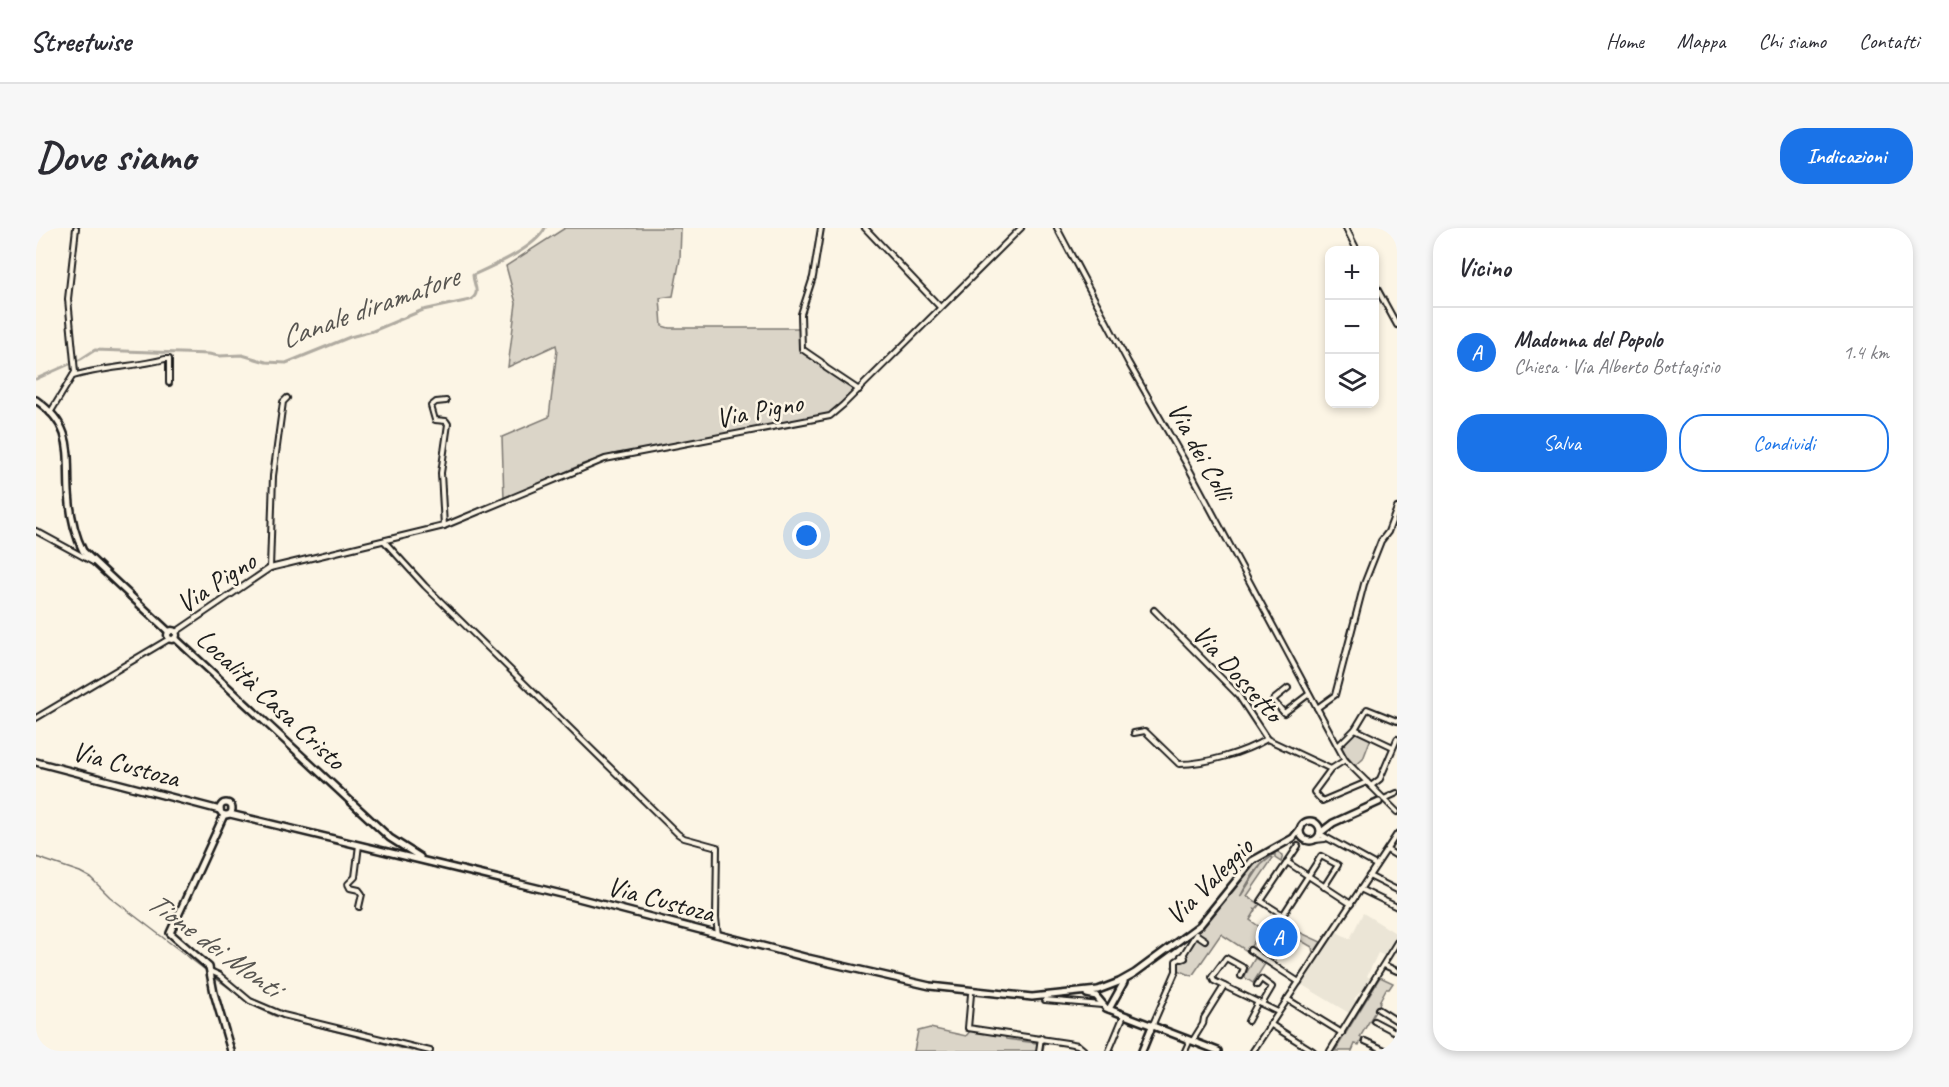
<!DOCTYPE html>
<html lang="it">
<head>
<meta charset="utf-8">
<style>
  body { margin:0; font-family:Caveat,sans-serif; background:#f7f7f7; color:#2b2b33 }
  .controls { position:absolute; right:18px; top:18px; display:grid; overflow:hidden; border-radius:12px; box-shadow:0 3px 9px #0003 }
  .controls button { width:54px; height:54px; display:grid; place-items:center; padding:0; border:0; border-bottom:2px solid #e1e1e2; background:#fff; color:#2b2b33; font:30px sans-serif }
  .you { position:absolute; left:771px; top:308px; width:21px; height:21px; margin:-15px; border:4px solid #fff; border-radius:50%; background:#1a73e8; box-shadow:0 0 0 9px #1a73e833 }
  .badge { display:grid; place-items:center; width:39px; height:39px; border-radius:50%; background:#1a73e8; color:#fff; font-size:20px; font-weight:700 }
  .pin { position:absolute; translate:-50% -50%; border:3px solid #fff; box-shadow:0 2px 6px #0006 }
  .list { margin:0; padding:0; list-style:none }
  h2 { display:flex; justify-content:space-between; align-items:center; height:78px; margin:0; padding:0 24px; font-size:26px }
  h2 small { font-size:20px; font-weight:400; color:#7c7c81 }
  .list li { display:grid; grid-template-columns:39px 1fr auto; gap:18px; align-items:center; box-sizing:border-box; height:90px; padding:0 24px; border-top:2px solid #e1e1e2 }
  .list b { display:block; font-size:22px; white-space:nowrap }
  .list p { margin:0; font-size:20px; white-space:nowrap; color:#7c7c81 }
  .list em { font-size:20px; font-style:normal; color:#7c7c81 }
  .actions { display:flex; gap:12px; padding:18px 24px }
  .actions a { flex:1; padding:14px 0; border:2px solid #1a73e8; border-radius:24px; text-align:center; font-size:21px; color:#1a73e8 }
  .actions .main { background:#1a73e8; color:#fff }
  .icon { flex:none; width:33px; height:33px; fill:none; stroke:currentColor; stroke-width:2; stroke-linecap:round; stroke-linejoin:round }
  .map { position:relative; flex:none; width:1361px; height:823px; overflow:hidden; border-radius:24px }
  header { display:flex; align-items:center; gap:36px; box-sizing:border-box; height:84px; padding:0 30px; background:#fff; border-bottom:2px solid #e1e1e2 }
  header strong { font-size:28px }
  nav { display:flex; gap:33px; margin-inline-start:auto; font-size:21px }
  .intro { display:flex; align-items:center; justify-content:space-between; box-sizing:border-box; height:144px; padding:0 36px }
  h1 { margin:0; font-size:42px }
  .button { padding:15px 27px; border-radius:24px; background:#1a73e8; color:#fff; font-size:21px; font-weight:700 }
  main { display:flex; gap:36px; padding:0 36px }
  aside { flex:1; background:#fff; border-radius:24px; box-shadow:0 3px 9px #0003 }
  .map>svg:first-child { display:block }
  .built { fill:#ebe5d6 }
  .green { fill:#dbd5c8; stroke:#7c7872; stroke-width:1.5 }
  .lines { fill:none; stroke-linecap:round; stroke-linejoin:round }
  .stream { stroke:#75726c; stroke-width:1.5 }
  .canal { stroke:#b0aba1; stroke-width:3 }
  .street-casing { stroke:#1c1c1c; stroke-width:8 }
  .secondary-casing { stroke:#1c1c1c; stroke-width:10 }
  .street { stroke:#fcf5e5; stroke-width:4 }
  .secondary { stroke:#fcf5e5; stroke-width:5 }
  .labels { text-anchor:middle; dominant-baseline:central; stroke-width:5; stroke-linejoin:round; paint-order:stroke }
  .street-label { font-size:28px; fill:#1c1c1c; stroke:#fcf5e5 }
  .water-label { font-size:30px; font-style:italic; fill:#575551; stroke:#fcf5e5 }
</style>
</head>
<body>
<header>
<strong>Streetwise</strong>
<nav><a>Home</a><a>Mappa</a><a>Chi siamo</a><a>Contatti</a></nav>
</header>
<div class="intro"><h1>Dove siamo</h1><a class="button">Indicazioni</a></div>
<main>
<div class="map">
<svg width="1361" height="823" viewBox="0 0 1361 823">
  <rect width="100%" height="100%" fill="#fcf5e5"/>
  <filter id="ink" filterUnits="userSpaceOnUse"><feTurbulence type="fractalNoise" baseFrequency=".0167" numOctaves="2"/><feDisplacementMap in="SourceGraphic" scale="12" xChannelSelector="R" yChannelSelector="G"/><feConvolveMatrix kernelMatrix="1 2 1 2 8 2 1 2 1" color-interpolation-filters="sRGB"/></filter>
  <g filter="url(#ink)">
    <!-- built -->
    <polygon class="built" points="1327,685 1361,706 1361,709 1350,728 1342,725 1331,748 1335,751 1326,765 1324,764 1318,771 1321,773 1313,785 1263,755 1299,703 1314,711"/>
    <!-- green -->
    <g class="green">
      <path d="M 529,0 L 645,0 L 644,31 L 637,68 L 624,70 L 626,98 L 633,100 L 764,100 L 767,125 C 783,137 799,148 817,159 L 818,163 L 793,186 L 670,211 L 578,226 L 547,236 L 468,271 L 466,209 L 513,189 L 521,122 L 520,117 L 472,139 L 480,75 L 470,38 Z"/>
      <polygon points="1318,504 1335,510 1327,531 1319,538 1306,522 1305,519"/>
      <path d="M 1239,622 L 1247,627 L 1245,634 L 1239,630 L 1239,626 C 1223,634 1212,653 1204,669 L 1225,637 L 1235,629 L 1237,630 L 1211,668 L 1224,676 L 1220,681 L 1218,680 L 1220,682 L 1214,692 L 1228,702 L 1230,701 L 1233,703 L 1239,693 L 1285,714 L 1271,736 L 1277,725 L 1276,719 L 1264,712 L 1262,714 L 1260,713 L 1262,707 L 1251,705 L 1240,718 L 1240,737 L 1220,724 L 1227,712 L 1222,708 L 1215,718 L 1220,722 L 1217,727 L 1185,706 L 1156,748 L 1136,739 L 1159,704 L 1172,692 L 1206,647 L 1223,631 Z"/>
      <polygon points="1219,730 1229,736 1217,755 1208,749"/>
      <polygon points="1344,749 1357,755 1353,761 1350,761 1343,774 1344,775 1324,809 1326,811 1323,817 1319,816 1316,823 1299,823"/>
      <polygon points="894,800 930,808 934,803 969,808 970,811 1008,816 1007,823 878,823 882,803"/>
    </g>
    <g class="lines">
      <!-- stream -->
      <g class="stream">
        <polyline points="0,629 44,644 55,650 74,669 172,744"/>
        <polyline points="178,749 216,777 239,788 376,823"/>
      </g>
      <!-- canal -->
      <path class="canal" d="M 0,151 L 45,131 L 59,122 L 173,126 L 183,128 L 206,127 L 230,134 L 250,135 L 314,109 L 337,103 L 387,82 L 434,72 C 446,65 437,57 437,47 C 457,38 499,20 509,0"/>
      <defs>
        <g id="street">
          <polyline points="785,0 777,49 765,86 766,121 785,134 790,140 823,162"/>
          <polyline points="829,0 904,79"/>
          <polyline points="1021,0 1092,134 1151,237 1309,532 1361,584"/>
          <polyline points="1310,0 1321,22"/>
          <polyline points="1338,55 1361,97"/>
          <path d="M 37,148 C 67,139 99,139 129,131 L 133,131 L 133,155"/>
          <polyline points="14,185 39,144 32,71 40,0"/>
          <polyline points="408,298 405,245 412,196 410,193 399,192 395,178 400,174 410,173"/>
          <polyline points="0,303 57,334"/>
          <polyline points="348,313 389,358 642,606 648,610 681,619 680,690 682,707"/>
          <polyline points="234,340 237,248 247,174 251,170"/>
          <polyline points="1118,382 1202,467 1231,511 1295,541"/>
          <polyline points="140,404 234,340 408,298 569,231 794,188 807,177 985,0"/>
          <polyline points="1252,460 1237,472 1248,485 1273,466"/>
          <polyline points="1281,480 1299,467 1328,356 1345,313 1352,304 1361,280"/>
          <polyline points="0,490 133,411"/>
          <polyline points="1319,501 1357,519"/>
          <path d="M 1098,505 L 1109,503 L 1143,536 C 1170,536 1207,525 1231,511"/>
          <polyline points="1302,518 1319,501 1331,481 1361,493"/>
          <polyline points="1309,532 1295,541 1278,564 1286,573 1331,554"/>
          <polyline points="1335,558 1344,551 1361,511"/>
          <polyline points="1348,571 1361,565"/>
          <polyline points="1284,606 1340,637"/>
          <polyline points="1279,612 1289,611"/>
          <polyline points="1262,618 1225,673 1247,687 1285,628 1302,637 1288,659"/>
          <polyline points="1351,622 1361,628"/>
          <polyline points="1251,634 1315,676"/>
          <polyline points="1333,648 1361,662"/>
          <polyline points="1324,661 1361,679"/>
          <polyline points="323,679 326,666 323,662 314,660 312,656 319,649 323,617"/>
          <polyline points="1214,722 1263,754"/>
          <polyline points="1147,727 1160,706 1169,712"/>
          <polygon points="1148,727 1149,730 1146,731 1145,728"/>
          <polyline points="1348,737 1361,743"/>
          <polyline points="174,743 183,747 214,773 247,787 394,823"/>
          <polyline points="1205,748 1208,740 1190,730 1176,749 1178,753 1242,784"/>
          <polyline points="1221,757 1225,751 1236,759 1226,776"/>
          <polyline points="935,766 932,800 1031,815 1042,817 1049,823"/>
          <polyline points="1251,771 1306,805"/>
          <polyline points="1009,772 1066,777"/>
          <polyline points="1342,781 1361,793"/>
          <polyline points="1212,793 1222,774"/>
          <polyline points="1338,793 1361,805"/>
          <polyline points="1117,796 1140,743 1140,733 1145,730"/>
          <polyline points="1234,796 1277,823"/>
          <polyline points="1157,812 1167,796 1168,790 1188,758"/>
          <polyline points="1329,813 1351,823"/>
          <polyline points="1003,823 1005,810"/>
          <polyline points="1073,823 1088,787"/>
          <polyline points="1149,823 1154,812"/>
          <polyline points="1217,823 1361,606"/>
          <polyline points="1294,823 1361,714"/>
        </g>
        <g id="secondary">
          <path d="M 0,172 C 38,199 31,223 33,264 C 34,283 38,305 47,323 L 133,404"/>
          <circle cx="136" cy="407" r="4.5"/>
          <polyline points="139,410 354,610 384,629"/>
          <polyline points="0,534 184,582"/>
          <circle cx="190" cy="581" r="6"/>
          <polyline points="194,586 538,669 772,730 894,758 996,769 1062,762 1083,754 1099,745 1164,697 1216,633 1257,610 1265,600"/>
          <polyline points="188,587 134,705 173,739 178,765 195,823"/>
          <circle cx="1274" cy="603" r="10"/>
          <polyline points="1284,605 1297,595 1343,574"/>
          <polyline points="1051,766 1060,768 1070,780 1182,823"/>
          <polyline points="1073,781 1088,754"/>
          <polyline points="1106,823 1117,796"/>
        </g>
      </defs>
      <!-- street casing -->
      <use href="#street" class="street-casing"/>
      <!-- secondary casing -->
      <use href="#secondary" class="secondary-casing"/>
      <!-- street -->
      <use href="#street" class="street"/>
      <!-- secondary -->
      <use href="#secondary" class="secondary"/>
    </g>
  </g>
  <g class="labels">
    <!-- street labels -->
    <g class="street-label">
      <text transform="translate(723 182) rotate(-11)">Via Pigno</text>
      <text transform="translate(1165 223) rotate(61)">Via dei Colli</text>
      <text transform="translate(180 354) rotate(-33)">Via Pigno</text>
      <text transform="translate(1202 445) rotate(48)">Via Dossetto</text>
      <text transform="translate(235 471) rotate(43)">Località Casa Cristo</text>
      <text transform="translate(90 536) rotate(15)">Via Custoza</text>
      <text transform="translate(1173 653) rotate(-45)">Via Valeggio</text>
      <text transform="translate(625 671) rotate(15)">Via Custoza</text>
    </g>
    <!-- water labels -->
    <g class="water-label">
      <text transform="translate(333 79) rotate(-20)">Canale diramatore</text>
      <text transform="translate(178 716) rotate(36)">Tione dei Monti</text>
    </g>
  </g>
</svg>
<div class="controls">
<button>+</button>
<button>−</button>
<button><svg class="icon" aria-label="layers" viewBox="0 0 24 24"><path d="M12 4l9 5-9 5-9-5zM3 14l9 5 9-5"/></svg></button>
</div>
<div class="you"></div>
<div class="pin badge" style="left:1242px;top:709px">A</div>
</div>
<aside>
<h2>Vicino<small></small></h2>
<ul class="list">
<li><span class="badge">A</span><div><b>Madonna del Popolo</b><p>Chiesa · Via Alberto Bottagisio</p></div><em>1.4 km</em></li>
</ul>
<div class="actions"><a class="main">Salva</a><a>Condividi</a></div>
</aside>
</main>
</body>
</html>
